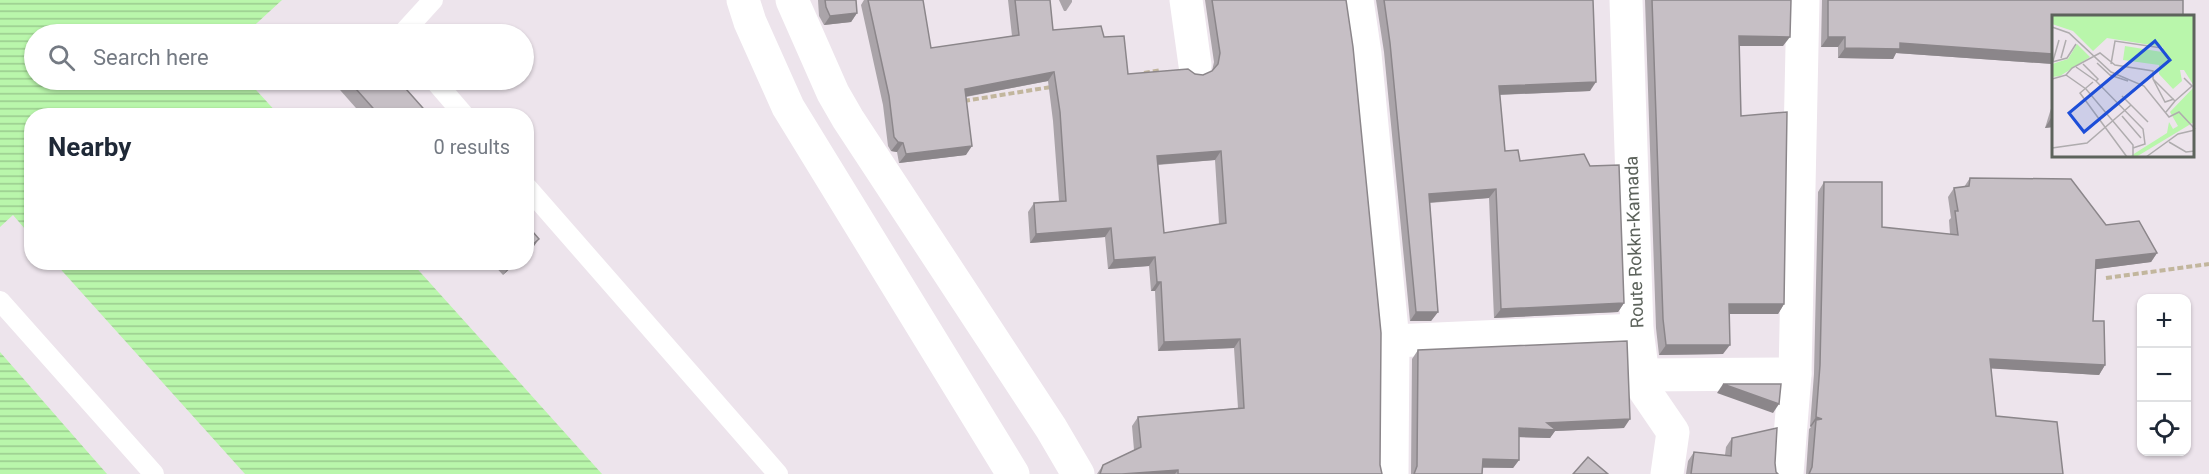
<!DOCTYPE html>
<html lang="en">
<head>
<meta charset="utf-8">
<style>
  body { margin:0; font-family:Roboto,sans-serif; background:#f2f2f3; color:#1f2937 }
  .controls { position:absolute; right:18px; bottom:18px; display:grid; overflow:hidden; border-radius:12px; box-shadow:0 2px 4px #0004 }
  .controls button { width:54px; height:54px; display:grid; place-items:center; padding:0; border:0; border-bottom:2px solid #e0e1e3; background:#fff; color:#1f2937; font:30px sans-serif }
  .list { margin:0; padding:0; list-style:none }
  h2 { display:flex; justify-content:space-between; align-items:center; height:78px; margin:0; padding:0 24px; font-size:26px }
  h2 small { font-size:20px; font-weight:400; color:#747a83 }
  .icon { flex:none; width:33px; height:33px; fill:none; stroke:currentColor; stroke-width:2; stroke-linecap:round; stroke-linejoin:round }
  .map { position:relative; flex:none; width:2209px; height:474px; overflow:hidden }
  .search { position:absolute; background:#fff; box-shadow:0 2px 4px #0004; left:24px; top:24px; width:510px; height:66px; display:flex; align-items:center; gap:15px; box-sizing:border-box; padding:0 21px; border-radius:33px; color:#747a83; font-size:22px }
  .panel { position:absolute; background:#fff; box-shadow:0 2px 4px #0004; left:24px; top:108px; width:510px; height:162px; border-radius:24px }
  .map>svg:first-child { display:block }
  .water { fill:url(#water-rules) }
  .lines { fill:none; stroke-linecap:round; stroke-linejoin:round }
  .path { stroke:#c2b69d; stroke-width:4; stroke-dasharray:6 3; stroke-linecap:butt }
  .lane { stroke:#fff; stroke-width:20 }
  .street { stroke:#fff; stroke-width:33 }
  .secondary { stroke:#fff; stroke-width:33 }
  .wall { fill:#aaa4a9; fill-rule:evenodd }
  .shaded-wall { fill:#8b868a }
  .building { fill:#c6bfc5; stroke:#8b868a; stroke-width:1.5; fill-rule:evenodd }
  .labels { text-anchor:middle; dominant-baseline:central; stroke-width:5; stroke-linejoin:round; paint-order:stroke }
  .street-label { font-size:18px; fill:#5d635c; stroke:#fff }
  .inset-road { fill:none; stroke:#afacae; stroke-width:1.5 }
  .view { fill:#1d4ed8; fill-opacity:0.15; stroke:#1d4ed8; stroke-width:3 }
  .inset-edge { fill:none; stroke:#5d635c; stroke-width:3 }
</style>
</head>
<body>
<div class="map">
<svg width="2209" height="474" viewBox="0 0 2209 474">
  <defs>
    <pattern id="water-rules" width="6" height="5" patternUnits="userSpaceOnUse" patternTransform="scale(1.5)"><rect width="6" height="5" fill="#b9f6ab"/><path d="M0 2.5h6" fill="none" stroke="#9acb8e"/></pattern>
  </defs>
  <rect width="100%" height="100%" fill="#ede4ec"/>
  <!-- water -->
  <g class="water">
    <polygon points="0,0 282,0 245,34 34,34 34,80 247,80 279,115 32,116 31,236 13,215 0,227"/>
    <polygon points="55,263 412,263 602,474 245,474"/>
    <polygon points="0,352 107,474 0,474"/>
  </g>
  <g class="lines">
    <!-- path -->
    <g class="path">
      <polyline points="1144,73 1161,70"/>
      <polyline points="964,101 1051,87"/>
      <polyline points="2106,278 2209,264"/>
    </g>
    <!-- lane -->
    <g class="lane">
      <polyline points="402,34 433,0"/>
      <polyline points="434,80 465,116"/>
      <polyline points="526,186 778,474"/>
      <polyline points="0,301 154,474"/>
    </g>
    <!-- street -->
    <g class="street">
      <polyline points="743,0 750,22 788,107 1013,474"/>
      <polyline points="792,0 833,93 848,119 1051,428 1078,474"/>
      <polyline points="1186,0 1195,65"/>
      <polyline points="1357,0 1365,54 1393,341 1392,474"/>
      <polyline points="1393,341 1637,330"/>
      <polyline points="1642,375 1795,374"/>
      <polyline points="1787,474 1795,374 1803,0"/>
    </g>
    <!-- secondary -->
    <polyline class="secondary" points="1626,0 1637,330 1645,391 1673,432 1667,474"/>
  </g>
  <!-- wall -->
  <g class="wall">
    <polygon points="818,0 856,0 857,13 851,22 824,25 819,16"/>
    <path d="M 864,0 L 887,0 L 931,48 L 1012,36 L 1008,0 L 1050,0 L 1053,30 L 1104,37 L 1128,74 L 1195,74 L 1203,75 L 1212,71 L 1214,62 L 1205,0 L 1346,0 L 1380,465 L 1382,474 L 1097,474 L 1103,465 L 1134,450 L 1132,426 L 1138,417 L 1238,408 L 1234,348 L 1158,351 L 1155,291 L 1151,291 L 1149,266 L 1108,269 L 1105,237 L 1030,243 L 1028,212 L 1034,203 L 1059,201 L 1053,121 L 1048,81 L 966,97 L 966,155 L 899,163 L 897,152 L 891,151 L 888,146 L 883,105 L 861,5 ZM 1215,160 L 1219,224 L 1164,233 L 1158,165 Z"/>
    <polygon points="1059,0 1072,0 1072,2 1066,11 1064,11"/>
    <polygon points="1376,0 1593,0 1590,91 1500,95 1505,151 1520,161 1624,303 1618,312 1494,318 1489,198 1430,203 1438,312 1431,321 1410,321 1384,52"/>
    <polygon points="1645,0 1791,0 1783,46 1739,46 1741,116 1784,304 1778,314 1730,314 1723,354 1659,355 1656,328"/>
    <polygon points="1822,0 2183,0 2053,16 2053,64 1896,53 1893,59 1838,58 1838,47 1821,47"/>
    <polygon points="335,80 398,80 430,116 363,116 333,82"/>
    <polygon points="2053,102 2053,127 2045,128"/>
    <polygon points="1970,178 2106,225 2157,253 2151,262 2096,269 2093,321 2105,365 2099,375 1991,368 1996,416 2063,474 1806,474 1809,429 1811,427 1810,426 1814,374 1818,192 1824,182 1882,227 1950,234 1949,220 1951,218 1948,197 1954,188 1964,187"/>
    <polygon points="491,262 517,262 503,275"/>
    <polygon points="1418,350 1624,428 1555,431 1550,438 1519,437 1519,460 1513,468 1483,468 1482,474 1411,474 1412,359"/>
    <polygon points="1732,438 1775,463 1776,472 1778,474 1686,474 1688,461 1694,452 1725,455 1726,447"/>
  </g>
  <!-- shaded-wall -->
  <g class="shaded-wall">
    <polygon points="857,13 851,22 824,25 830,16"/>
    <polygon points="1739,36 1790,37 1783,46 1732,46"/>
    <polygon points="1828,37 1845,37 1838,47 1821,47"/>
    <polygon points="1900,43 2053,54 2053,64 1896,53 1893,59 1838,58 1845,48"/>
    <polygon points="1054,72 1048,81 958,98 965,89"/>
    <polygon points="1596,82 1590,91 1492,95 1499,86"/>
    <polygon points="2051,118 2053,118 2053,127 2045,128"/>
    <polygon points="898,142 903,143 897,152 891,151"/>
    <polygon points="972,146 966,155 899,163 906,154"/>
    <polygon points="1221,151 1215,160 1151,165 1157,156"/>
    <polygon points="1496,189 1489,198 1423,203 1429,194"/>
    <polygon points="1111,228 1105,237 1030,243 1036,234"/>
    <polygon points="539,239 532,249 526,254 526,250"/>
    <polygon points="2157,253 2151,262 2090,270 2096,260"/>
    <polygon points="1155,257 1149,266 1108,269 1114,260"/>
    <polygon points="513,262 517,262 503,275 511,264"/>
    <polygon points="1157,282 1161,282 1155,291 1151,291"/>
    <polygon points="1624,303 1618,312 1494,318 1501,309"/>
    <polygon points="1729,304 1784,304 1778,314 1723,314"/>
    <polygon points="1416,312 1438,312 1431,321 1410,321"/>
    <polygon points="1240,339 1234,348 1158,351 1164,342"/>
    <polygon points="1666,345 1730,345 1723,354 1659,355"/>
    <polygon points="1990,359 2105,365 2099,375 1983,368"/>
    <polygon points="1723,384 1779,404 1773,413 1717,393"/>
    <polygon points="1816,417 1822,419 1816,420 1811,427 1810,426"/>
    <polygon points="1630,419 1624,428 1555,431 1550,438 1513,437 1519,428 1547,423"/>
    <polygon points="1483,459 1519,460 1513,468 1477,467"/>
    <polygon points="1178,470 1175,474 1122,474"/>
  </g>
  <!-- building -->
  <g class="building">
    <polygon points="825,0 856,0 857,13 830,16 826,7"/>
    <path d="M 868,0 L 923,0 L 931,48 L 1019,35 L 1015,0 L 1050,0 L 1053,30 L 1101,26 L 1104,37 L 1124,36 L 1128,74 L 1188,69 L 1195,74 L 1203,75 L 1212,71 L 1218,64 L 1220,53 L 1212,0 L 1346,0 L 1353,47 L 1381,333 L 1380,465 L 1382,474 L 1178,474 L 1178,470 L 1122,474 L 1100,474 L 1103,465 L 1141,447 L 1138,417 L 1244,408 L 1240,339 L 1164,342 L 1161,282 L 1157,282 L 1155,257 L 1114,260 L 1111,228 L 1036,234 L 1034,203 L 1066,201 L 1060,112 L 1054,72 L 965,89 L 972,146 L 906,154 L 903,143 L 898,142 L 894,137 L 889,96 ZM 1221,151 L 1226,223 L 1164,233 L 1157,156 Z"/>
    <polygon points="1384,0 1593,0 1596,82 1499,86 1505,151 1518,150 1520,161 1584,154 1590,166 1619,165 1624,303 1501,309 1496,189 1429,194 1438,312 1416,312 1390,43"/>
    <polygon points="1652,0 1791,0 1790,37 1739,36 1741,116 1787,112 1784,304 1729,304 1730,345 1666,345 1663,319"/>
    <polygon points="1828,0 2183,0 2183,16 2053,16 2053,54 1900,43 1900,49 1845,48 1845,37 1828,37"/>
    <polygon points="348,80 398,80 430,116 380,116"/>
    <polygon points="1970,178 2071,179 2106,225 2139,221 2157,253 2096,260 2093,321 2104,321 2105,365 1990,359 1996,416 2057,422 2063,474 1809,474 1812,467 1816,420 1822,419 1816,417 1820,365 1824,182 1882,182 1882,227 1958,235 1955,211 1958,211 1954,188 1969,186"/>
    <polygon points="526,224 539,239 526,250"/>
    <polygon points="1627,341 1630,419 1547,423 1556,430 1519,428 1519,460 1483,459 1482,474 1414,474 1417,466 1418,350"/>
    <polygon points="1723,384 1781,384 1779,404"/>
    <polygon points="1777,428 1775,463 1776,472 1778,474 1691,474 1694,452 1731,456 1732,438"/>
    <polygon points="1588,457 1608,474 1573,474"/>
  </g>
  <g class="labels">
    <!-- street labels -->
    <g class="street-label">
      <text transform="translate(1634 242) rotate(-92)">Route Rokkn-Kamada</text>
    </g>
  </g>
  <!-- overview -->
  <g transform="translate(2052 15)">
    <rect width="142" height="142" fill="#ede4ec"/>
    <path d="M 0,0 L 142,0 L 142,71 L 132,55 L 128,55 L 130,66 L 121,74 L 107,59 L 107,50 L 71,45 L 73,31 L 110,37 L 111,32 L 55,23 L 41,36 L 21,16 L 0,9 ZM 25,29 L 38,42 L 8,61 L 0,62 L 0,49 L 16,44 ZM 142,72 L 142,107 L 84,142 L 77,142 L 115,118 L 117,107 L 121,114 L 126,111 L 118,97 Z" fill="#b9f6ab"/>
    <path class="inset-road" d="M 0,12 L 17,18 L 59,57 L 92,71 L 117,102 L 127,97 L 143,114M 9,43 L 14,25M 1,46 L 7,25M 0,47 L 15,43 L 24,29M 45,48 L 58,60 L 76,66M 31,49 L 46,64 L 44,66M 59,49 L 63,26 L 110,33M 24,52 L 44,66 L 91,114 L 93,129 L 81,133M 14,60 L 20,53 L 48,38 L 63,50 L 101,56 L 101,64 L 123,86 L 114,97M 0,64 L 14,60 L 34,74 L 81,130 L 81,142M 101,64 L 113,87 L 122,84M 41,67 L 28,78 L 75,142M 70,81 L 96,107M 123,86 L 140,71 L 132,63M 70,101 L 89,123M 117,127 L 134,137 L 143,136M 0,133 L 35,128 L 79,90M 94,142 L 126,119 L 143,115"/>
    <path class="view" d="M 103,26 L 118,45 L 32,117 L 17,98 Z"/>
    <rect width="142" height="142" class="inset-edge"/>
  </g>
</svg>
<div class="controls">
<button>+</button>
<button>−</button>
<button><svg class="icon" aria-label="locate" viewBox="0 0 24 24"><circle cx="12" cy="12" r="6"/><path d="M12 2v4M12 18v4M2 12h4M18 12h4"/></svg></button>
</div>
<div class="search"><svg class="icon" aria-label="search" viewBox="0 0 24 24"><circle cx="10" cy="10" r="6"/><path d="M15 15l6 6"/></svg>Search here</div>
<section class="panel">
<h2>Nearby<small>0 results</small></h2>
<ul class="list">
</ul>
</section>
</div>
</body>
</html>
